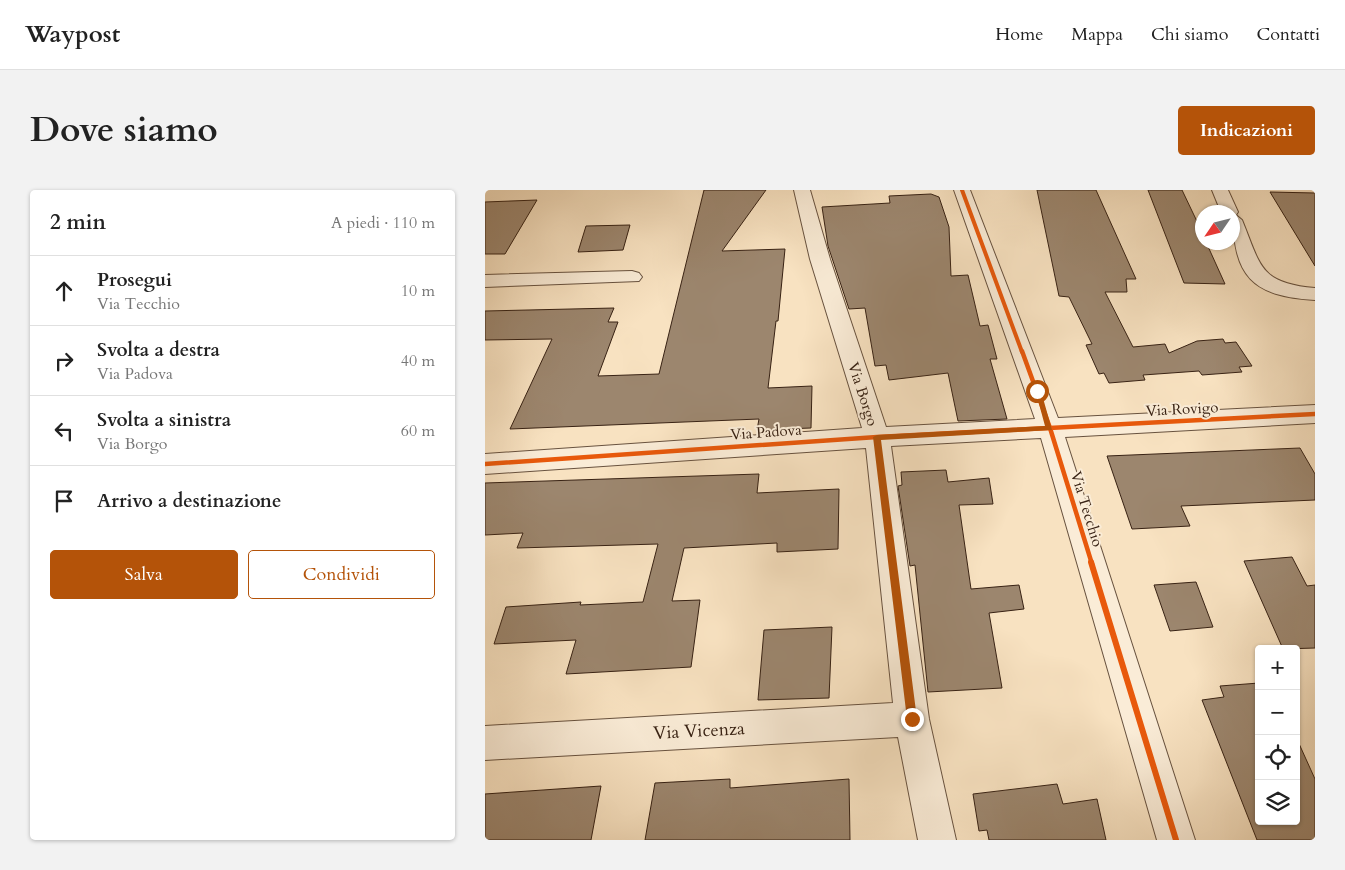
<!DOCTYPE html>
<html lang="it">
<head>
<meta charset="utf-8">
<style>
  body { margin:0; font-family:Cardo,serif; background:#f2f2f2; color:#222 }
  .controls { position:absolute; right:15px; bottom:15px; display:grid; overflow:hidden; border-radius:5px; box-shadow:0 1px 4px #0004 }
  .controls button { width:45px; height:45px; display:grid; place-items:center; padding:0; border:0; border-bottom:1px solid #e0e0e0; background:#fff; color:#222; font:25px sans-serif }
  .compass { position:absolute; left:710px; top:15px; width:45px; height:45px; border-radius:50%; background:#fff; box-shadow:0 1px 4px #0004; rotate:235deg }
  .stop { position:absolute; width:15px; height:15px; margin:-11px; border:4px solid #b45309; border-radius:50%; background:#fff }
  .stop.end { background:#b45309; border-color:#fff; box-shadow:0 1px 5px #0008 }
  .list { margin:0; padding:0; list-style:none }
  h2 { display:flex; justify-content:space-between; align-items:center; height:65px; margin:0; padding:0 20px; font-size:21px }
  h2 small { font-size:16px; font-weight:400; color:#767676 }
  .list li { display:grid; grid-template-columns:32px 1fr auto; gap:15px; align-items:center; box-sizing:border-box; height:70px; padding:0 20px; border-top:1px solid #e0e0e0 }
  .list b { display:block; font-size:19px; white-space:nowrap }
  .list p { margin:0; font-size:16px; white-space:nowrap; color:#767676 }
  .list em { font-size:16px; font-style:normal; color:#767676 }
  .actions { display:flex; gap:10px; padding:15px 20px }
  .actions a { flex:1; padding:11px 0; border:1px solid #b45309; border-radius:5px; text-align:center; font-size:18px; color:#b45309 }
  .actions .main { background:#b45309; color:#fff }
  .icon { flex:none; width:28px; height:28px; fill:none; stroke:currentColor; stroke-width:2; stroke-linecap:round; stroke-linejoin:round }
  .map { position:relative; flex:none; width:830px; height:650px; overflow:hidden; border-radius:5px }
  header { display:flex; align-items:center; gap:30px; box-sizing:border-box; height:70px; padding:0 25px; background:#fff; border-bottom:1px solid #e0e0e0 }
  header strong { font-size:24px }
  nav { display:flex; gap:28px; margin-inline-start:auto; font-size:18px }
  .intro { display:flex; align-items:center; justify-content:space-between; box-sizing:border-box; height:120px; padding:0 30px }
  h1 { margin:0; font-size:35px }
  .button { padding:12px 22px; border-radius:5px; background:#b45309; color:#fff; font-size:18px; font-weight:700 }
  main { display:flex; gap:30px; padding:0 30px }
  aside { flex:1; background:#fff; border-radius:5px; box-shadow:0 1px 4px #0004 }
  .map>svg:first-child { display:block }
  .building { fill:#9c866e; stroke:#382214 }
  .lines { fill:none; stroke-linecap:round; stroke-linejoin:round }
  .street-casing { stroke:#68523f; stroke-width:2 }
  .street { fill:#faecd7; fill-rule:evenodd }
  .cycleway-far2-casing { stroke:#faecd7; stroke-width:6 }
  .cycleway-far1-casing { stroke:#faecd7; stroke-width:8 }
  .cycleway-casing { stroke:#faecd7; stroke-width:9 }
  .cycleway-far2 { stroke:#e8590c; stroke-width:4 }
  .cycleway-far1 { stroke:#e8590c; stroke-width:4.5 }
  .cycleway { stroke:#e8590c; stroke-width:6 }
  .route { fill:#b45309 }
  .labels { text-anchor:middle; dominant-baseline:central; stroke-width:4; stroke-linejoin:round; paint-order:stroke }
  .street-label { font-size:15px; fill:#382214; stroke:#faecd7 }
  .near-street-label { font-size:18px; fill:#382214; stroke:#faecd7 }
</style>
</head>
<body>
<header>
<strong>Waypost</strong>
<nav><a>Home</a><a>Mappa</a><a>Chi siamo</a><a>Contatti</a></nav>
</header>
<div class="intro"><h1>Dove siamo</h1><a class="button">Indicazioni</a></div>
<main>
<aside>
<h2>2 min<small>A piedi · 110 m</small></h2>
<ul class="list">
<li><svg class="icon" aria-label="ahead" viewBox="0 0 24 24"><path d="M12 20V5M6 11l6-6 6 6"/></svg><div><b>Prosegui</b><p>Via Tecchio</p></div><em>10 m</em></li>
<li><svg class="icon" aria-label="right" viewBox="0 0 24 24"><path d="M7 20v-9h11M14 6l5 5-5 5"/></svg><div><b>Svolta a destra</b><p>Via Padova</p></div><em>40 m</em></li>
<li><svg class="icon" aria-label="left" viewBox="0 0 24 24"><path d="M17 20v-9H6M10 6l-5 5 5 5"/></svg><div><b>Svolta a sinistra</b><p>Via Borgo</p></div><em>60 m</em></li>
<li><svg class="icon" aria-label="arrive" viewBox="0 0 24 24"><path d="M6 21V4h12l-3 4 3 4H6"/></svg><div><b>Arrivo a destinazione</b></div></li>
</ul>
<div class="actions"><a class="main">Salva</a><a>Condividi</a></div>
</aside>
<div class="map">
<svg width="830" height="650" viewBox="0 0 830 650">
  <rect width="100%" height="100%" fill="#f8e2c1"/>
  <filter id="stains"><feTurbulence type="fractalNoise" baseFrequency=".004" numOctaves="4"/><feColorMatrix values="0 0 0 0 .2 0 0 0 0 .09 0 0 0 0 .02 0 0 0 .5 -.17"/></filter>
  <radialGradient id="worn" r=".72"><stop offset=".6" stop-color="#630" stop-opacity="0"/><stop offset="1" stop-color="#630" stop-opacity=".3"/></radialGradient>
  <!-- building -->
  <g class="building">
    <polygon points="219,0 281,0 237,61 300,59 293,131 291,131 283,198 327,196 326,238 272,240 274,229 25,239 67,149 0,150 0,121 129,118 123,132 133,132 113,186 174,184"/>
    <polygon points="552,0 611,0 651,89 641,89 642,102 620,102 648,157 680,154 684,163 712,151 738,149 740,153 751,152 767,176 754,177 757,182 717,185 714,181 658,185 660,190 624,193 619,183 614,184 601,155 607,154 584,107 574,106"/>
    <polygon points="663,0 697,0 718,44 718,52 721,52 740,94 699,93"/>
    <polygon points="785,2 830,3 830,76"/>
    <polygon points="446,4 454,7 464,37 466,86 483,85 495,136 503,135 512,169 505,169 522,229 473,231 463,183 404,190 401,175 390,176 380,118 364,119 343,56 337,17 405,13 404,6"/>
    <polygon points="52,10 20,64 0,64 0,12"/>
    <polygon points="145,35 138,60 93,62 101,36"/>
    <polygon points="815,258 830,284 830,310 696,316 705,336 647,339 622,266"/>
    <polygon points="461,280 463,292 504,288 508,314 474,315 486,399 534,395 539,419 504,423 517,498 443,502 430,375 425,376 413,296 417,295 416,282"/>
    <polygon points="274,284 272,303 354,299 353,359 292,362 292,353 199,358 187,411 215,410 206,477 81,484 91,450 9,454 21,417 96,412 95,415 158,412 173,354 32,358 38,343 0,345 0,293"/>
    <polygon points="807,367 822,396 830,395 830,458 798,459 759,371"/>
    <polygon points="711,392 728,437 685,441 669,395"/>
    <polygon points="347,437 344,508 273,510 279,440"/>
    <polygon points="774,493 774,631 811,631 811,547 830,589 830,650 772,650 717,510 739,507 735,496"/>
    <polygon points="245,589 245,598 364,589 365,650 160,650 170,593"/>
    <polygon points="572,594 578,614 612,609 621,650 504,650 502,640 494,641 488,604"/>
    <polygon points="116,596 106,650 0,650 0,604"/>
  </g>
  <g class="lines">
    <defs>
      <g id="street">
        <polygon points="309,0 325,0 345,69 401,237 550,229 469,0 485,0 573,228 830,215 830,233 580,247 710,650 672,650 556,248 406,256 444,529 471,650 433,650 413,547 0,570 0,536 408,513 381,258 0,284 0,264 377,238 325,69"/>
        <path d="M 727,0 L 743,0 L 753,22 L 751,25 L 757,30 C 776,76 774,93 830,98 L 830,110 C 767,106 748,87 748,22 L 736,22 Z"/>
        <polygon points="147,81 154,83 157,87 154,91 0,97 0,85"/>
      </g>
    </defs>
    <!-- street casing -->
    <use href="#street" class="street-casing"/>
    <!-- street -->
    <use href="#street" class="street"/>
    <defs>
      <polyline id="cycleway-far2" points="477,0 537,162"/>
      <g id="cycleway-far1">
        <polyline points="537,161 565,238 607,374"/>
        <polyline points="0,274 392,247 830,224"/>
      </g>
      <polyline id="cycleway" points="606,372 691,650"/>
    </defs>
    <!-- cycleway-far2 casing -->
    <use href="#cycleway-far2" class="cycleway-far2-casing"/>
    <!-- cycleway-far1 casing -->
    <use href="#cycleway-far1" class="cycleway-far1-casing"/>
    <!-- cycleway casing -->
    <use href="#cycleway" class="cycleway-casing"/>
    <!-- cycleway-far2 -->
    <use href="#cycleway-far2" class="cycleway-far2"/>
    <!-- cycleway-far1 -->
    <use href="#cycleway-far1" class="cycleway-far1"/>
    <!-- cycleway -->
    <use href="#cycleway" class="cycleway"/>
  </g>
  <!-- route -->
  <polygon class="route" points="550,199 556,201 567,240 396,250 432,529 427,534 422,529 388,247 392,245 560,236"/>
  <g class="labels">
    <!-- street labels -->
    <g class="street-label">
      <text transform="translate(378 204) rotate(72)">Via Borgo</text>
      <text transform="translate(697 219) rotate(-3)">Via Rovigo</text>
      <text transform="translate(281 242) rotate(-4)">Via Padova</text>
      <text transform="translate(602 319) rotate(73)">Via Tecchio</text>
    </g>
    <!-- near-street labels -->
    <g class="near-street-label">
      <text transform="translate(214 541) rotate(-3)">Via Vicenza</text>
    </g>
  </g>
  <rect width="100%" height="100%" filter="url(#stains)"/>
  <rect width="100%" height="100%" fill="url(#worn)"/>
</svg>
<div class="controls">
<button>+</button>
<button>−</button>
<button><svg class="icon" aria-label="locate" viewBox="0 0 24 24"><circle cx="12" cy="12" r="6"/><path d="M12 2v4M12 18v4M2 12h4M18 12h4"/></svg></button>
<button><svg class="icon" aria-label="layers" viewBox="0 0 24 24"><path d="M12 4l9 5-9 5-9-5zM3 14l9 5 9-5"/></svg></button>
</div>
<svg class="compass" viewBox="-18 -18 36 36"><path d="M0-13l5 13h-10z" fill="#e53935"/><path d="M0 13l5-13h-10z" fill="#767676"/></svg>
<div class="stop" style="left:552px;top:201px"></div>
<div class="stop end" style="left:427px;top:529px"></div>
</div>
</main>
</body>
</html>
